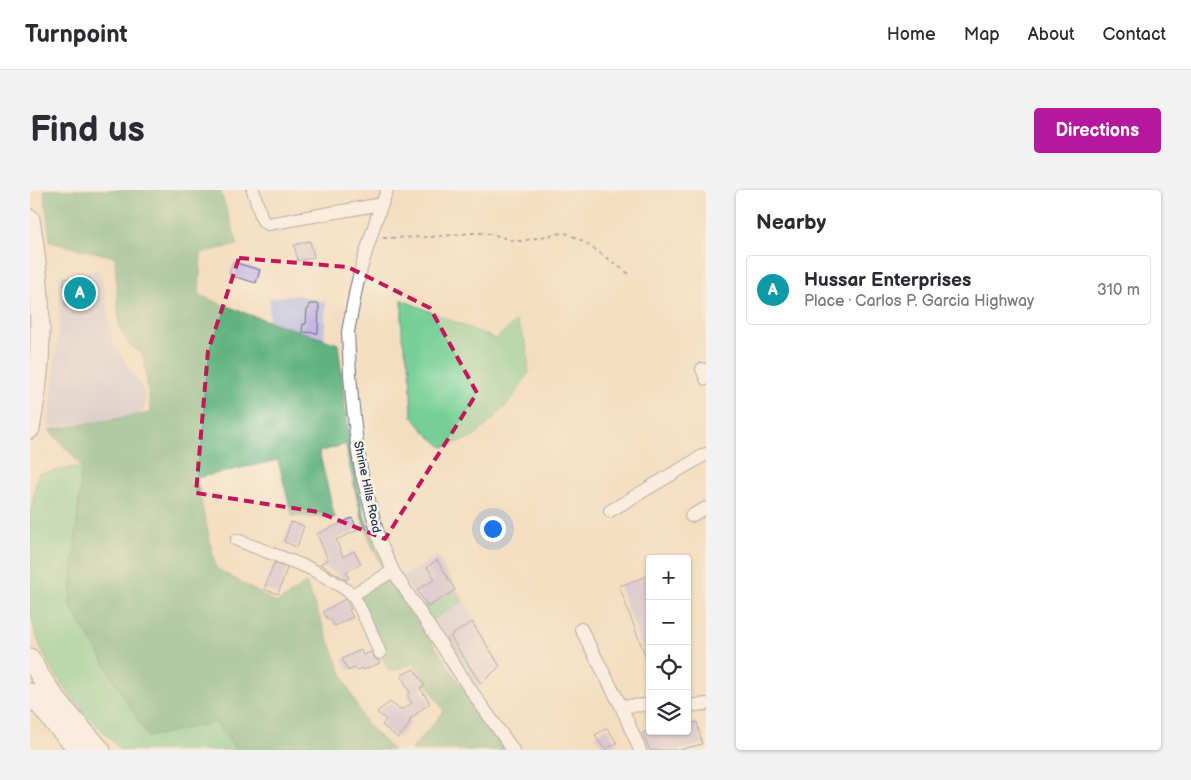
<!DOCTYPE html>
<html lang="en">
<head>
<meta charset="utf-8">
<style>
  body { margin:0; font-family:"Balsamiq Sans",sans-serif; background:#f2f2f3; color:#2b2b33 }
  .controls { position:absolute; right:15px; bottom:15px; display:grid; overflow:hidden; border-radius:5px; box-shadow:0 1px 4px #0004 }
  .controls button { width:45px; height:45px; display:grid; place-items:center; padding:0; border:0; border-bottom:1px solid #e1e1e2; background:#fff; color:#2b2b33; font:25px sans-serif }
  .you { position:absolute; left:462px; top:338px; width:18px; height:18px; margin:-12px; border:4px solid #fff; border-radius:50%; background:#1a73e8; box-shadow:0 0 0 8px #1a73e833 }
  .badge { display:grid; place-items:center; width:32px; height:32px; border-radius:50%; background:#b5179e; color:#fff; font-size:16px; font-weight:700 }
  .pin { position:absolute; translate:-50% -50%; border:2px solid #fff; box-shadow:0 1px 5px #0006 }
  .list { margin:0; padding:0; list-style:none }
  h2 { display:flex; justify-content:space-between; align-items:center; height:65px; margin:0; padding:0 20px; font-size:21px }
  h2 small { font-size:16px; font-weight:400; color:#7c7c81 }
  .list li { display:grid; grid-template-columns:32px 1fr auto; gap:15px; align-items:center; box-sizing:border-box; height:70px; margin:0 10px 10px; padding:0 10px; border:1px solid #e1e1e2; border-radius:5px }
  .list b { display:block; font-size:19px; white-space:nowrap }
  .list p { margin:0; font-size:16px; white-space:nowrap; color:#7c7c81 }
  .list em { font-size:16px; font-style:normal; color:#7c7c81 }
  .icon { flex:none; width:28px; height:28px; fill:none; stroke:currentColor; stroke-width:2; stroke-linecap:round; stroke-linejoin:round }
  .map { position:relative; flex:none; width:676px; height:560px; overflow:hidden; border-radius:5px }
  header { display:flex; align-items:center; gap:30px; box-sizing:border-box; height:70px; padding:0 25px; background:#fff; border-bottom:1px solid #e1e1e2 }
  header strong { font-size:24px }
  nav { display:flex; gap:28px; margin-inline-start:auto; font-size:18px }
  .intro { display:flex; align-items:center; justify-content:space-between; box-sizing:border-box; height:120px; padding:0 30px }
  h1 { margin:0; font-size:35px }
  .button { padding:12px 22px; border-radius:5px; background:#b5179e; color:#fff; font-size:18px; font-weight:700 }
  main { display:flex; gap:30px; padding:0 30px }
  aside { flex:1; background:#fff; border-radius:5px; box-shadow:0 1px 4px #0004 }
  .map>svg:first-child { display:block }
  .industrial { fill:#c2c2dc }
  .green { fill:#76d096; stroke:#48807a }
  .forest { fill:#60b27f; stroke:#3e706e }
  .building { fill:#bdaee1 }
  .lines { fill:none; stroke-linecap:round; stroke-linejoin:round }
  .minor-casing { stroke:#676c81; stroke-width:14 }
  .highway-casing { stroke:#676c81; stroke-width:21 }
  .path { stroke:#676c81; stroke-width:2; stroke-dasharray:4 4; stroke-linecap:butt }
  .minor { stroke:#fff; stroke-width:12 }
  .highway { stroke:#fff; stroke-width:19 }
  .marked { fill:none; stroke:#c2185b; stroke-width:4; stroke-dasharray:10 6; stroke-linejoin:round }
  .labels { text-anchor:middle; dominant-baseline:central; stroke-width:5; stroke-linejoin:round; paint-order:stroke }
  .street-label { font-size:12px; fill:#1b2f5e; stroke:#fcf5e5 }
</style>
</head>
<body>
<header>
<strong>Turnpoint</strong>
<nav><a>Home</a><a>Map</a><a>About</a><a>Contact</a></nav>
</header>
<div class="intro"><h1>Find us</h1><a class="button">Directions</a></div>
<main>
<div class="map">
<svg width="676" height="560" viewBox="0 0 676 560">
  <rect width="100%" height="100%" fill="#fcf5e5"/>
  <filter id="ink" filterUnits="userSpaceOnUse"><feTurbulence type="fractalNoise" baseFrequency=".02" numOctaves="2"/><feDisplacementMap in="SourceGraphic" scale="10" xChannelSelector="R" yChannelSelector="G"/><feConvolveMatrix kernelMatrix="1 2 1 2 8 2 1 2 1" color-interpolation-filters="sRGB"/></filter>
  <filter id="wash" filterUnits="userSpaceOnUse"><feTurbulence type="fractalNoise" baseFrequency=".0096" numOctaves="4" result="noise"/><feDisplacementMap in="SourceGraphic" scale="20" xChannelSelector="R" yChannelSelector="G"/><feGaussianBlur stdDeviation="1.12" result="paint"/><feColorMatrix in="noise" values="0 0 0 0 0 0 0 0 0 0 0 0 0 0 0 0 0 1.4 0 .05"/><feComposite in="paint" operator="in"/></filter>
  <g filter="url(#wash)">
    <rect width="100%" height="100%" fill="#f4dec1"/>
    <!-- industrial -->
    <g class="industrial">
      <polygon points="68,80 73,93 84,155 112,197 115,205 115,215 113,222 104,228 18,237 29,134 30,107 28,85"/>
      <polygon points="266,105 296,112 294,149 239,131 240,108"/>
      <polygon points="407,366 473,474 447,498 372,387"/>
    </g>
    <!-- green -->
    <g class="green">
      <polygon points="372,110 466,149 486,131 496,153 499,182 479,213 444,247 413,257 394,241 382,226 380,179 372,147"/>
      <polygon points="52,276 40,415 186,532 206,560 91,560 56,524 35,499 18,473 6,445 0,420 0,325 8,284"/>
      <polygon points="425,400 432,411 401,430 394,419"/>
      <polygon points="419,446 420,446 451,494 447,498 417,453 421,449"/>
    </g>
    <!-- forest -->
    <polygon class="forest" points="14,0 190,0 208,55 171,63 169,105 220,125 308,154 321,264 334,326 347,361 362,391 474,560 381,560 414,521 384,474 359,482 322,405 356,385 342,356 332,328 319,274 316,254 289,262 305,328 262,326 248,270 166,288 186,378 247,413 276,393 315,491 335,532 363,560 206,560 186,532 118,547 40,415 52,276 19,240 121,223 113,164 99,155 89,136 85,67 20,52"/>
    <g id="blocks">
      <!-- building -->
      <g class="building">
        <polygon points="280,51 284,67 268,71 264,55"/>
        <polygon points="203,72 230,80 226,93 199,85"/>
        <polygon points="60,88 61,92 64,92 65,114 35,116 34,89"/>
        <polygon points="279,114 289,114 288,143 272,142 273,134 276,134 277,119 279,119"/>
        <polygon points="322,328 328,340 306,350 313,367 324,361 331,374 316,382 319,388 316,390 290,374 298,370 287,344"/>
        <polygon points="261,332 274,336 267,357 254,352"/>
        <polygon points="407,370 425,400 398,417 387,400 405,389 397,377"/>
        <polygon points="244,373 257,378 248,404 234,399"/>
        <polygon points="620,385 620,476 619,476 589,396"/>
        <polygon points="315,409 321,419 319,420 323,427 305,436 300,429 298,430 293,422"/>
        <polygon points="442,432 470,476 451,494 420,446"/>
        <polygon points="331,460 333,465 341,462 345,469 349,471 350,473 333,480 332,478 326,480 324,478 318,481 312,469"/>
        <polygon points="384,479 395,496 390,498 400,513 380,529 379,535 368,548 352,535 356,530 347,522 360,512 368,518 373,519 382,513 377,505 380,503 371,485"/>
        <polygon points="667,532 672,554 649,560 620,560 612,543 617,541 657,541 657,535"/>
        <polygon points="577,538 587,553 575,560 565,545"/>
      </g>
    </g>
  </g>
  <g filter="url(#ink)">
    <use href="#blocks" fill-opacity="0" stroke="#676c81" stroke-width="1"/>
    <g class="lines">
      <defs>
        <g id="minor">
          <polyline points="223,0 232,29 234,32 238,34 352,14"/>
          <polyline points="357,0 346,30 332,75 326,99 318,142 320,184 322,209 328,263 332,285 350,352 363,381 440,499 483,560"/>
          <polyline points="672,179 676,189"/>
          <polyline points="580,321 676,264"/>
          <polyline points="661,326 676,318"/>
          <path d="M 207,350 L 279,378 C 289,383 317,398 323,406 C 334,422 342,445 350,463"/>
          <polyline points="322,405 363,381"/>
          <polyline points="551,439 591,516 610,560"/>
          <polyline points="591,516 620,515"/>
          <polyline points="657,516 676,514"/>
        </g>
        <g id="highway">
          <path d="M 0,29 C 8,77 12,125 9,174 C 7,196 4,217 0,239"/>
          <path d="M 0,468 C 18,504 45,531 71,560"/>
          <polyline points="0,503 25,534 49,560"/>
        </g>
      </defs>
      <!-- minor casing -->
      <use href="#minor" class="minor-casing"/>
      <!-- highway casing -->
      <use href="#highway" class="highway-casing"/>
      <!-- path -->
      <polyline class="path" points="353,48 400,47 442,43 454,43 469,46 479,50 492,51 526,44 533,43 539,44 556,53 602,86"/>
      <!-- minor -->
      <use href="#minor" class="minor"/>
      <!-- highway -->
      <use href="#highway" class="highway"/>
    </g>
  </g>
  <!-- marked area -->
  <path d="M0 0H676V560H0ZM 209,68 L 318,77 L 400,118 L 447,203 L 355,349 L 288,322 L 166,303 L 178,161 Z" fill="#f4dec1" fill-opacity=".55" fill-rule="evenodd"/>
  <path class="marked" d="M 209,68 L 318,77 L 400,118 L 447,203 L 355,349 L 288,322 L 166,303 L 178,161 Z"/>
  <g class="labels">
    <!-- street labels -->
    <g class="street-label">
      <text transform="translate(337 297) rotate(78)">Shrine Hills Road</text>
    </g>
  </g>
</svg>
<div class="controls">
<button>+</button>
<button>−</button>
<button><svg class="icon" aria-label="locate" viewBox="0 0 24 24"><circle cx="12" cy="12" r="6"/><path d="M12 2v4M12 18v4M2 12h4M18 12h4"/></svg></button>
<button><svg class="icon" aria-label="layers" viewBox="0 0 24 24"><path d="M12 4l9 5-9 5-9-5zM3 14l9 5 9-5"/></svg></button>
</div>
<div class="you"></div>
<div class="pin badge" style="left:50px;top:103px;background:#0f9aa8">A</div>
</div>
<aside>
<h2>Nearby<small></small></h2>
<ul class="list">
<li><span class="badge" style="background:#0f9aa8">A</span><div><b>Hussar Enterprises</b><p>Place · Carlos P. Garcia Highway</p></div><em>310 m</em></li>
</ul>
</aside>
</main>
</body>
</html>
